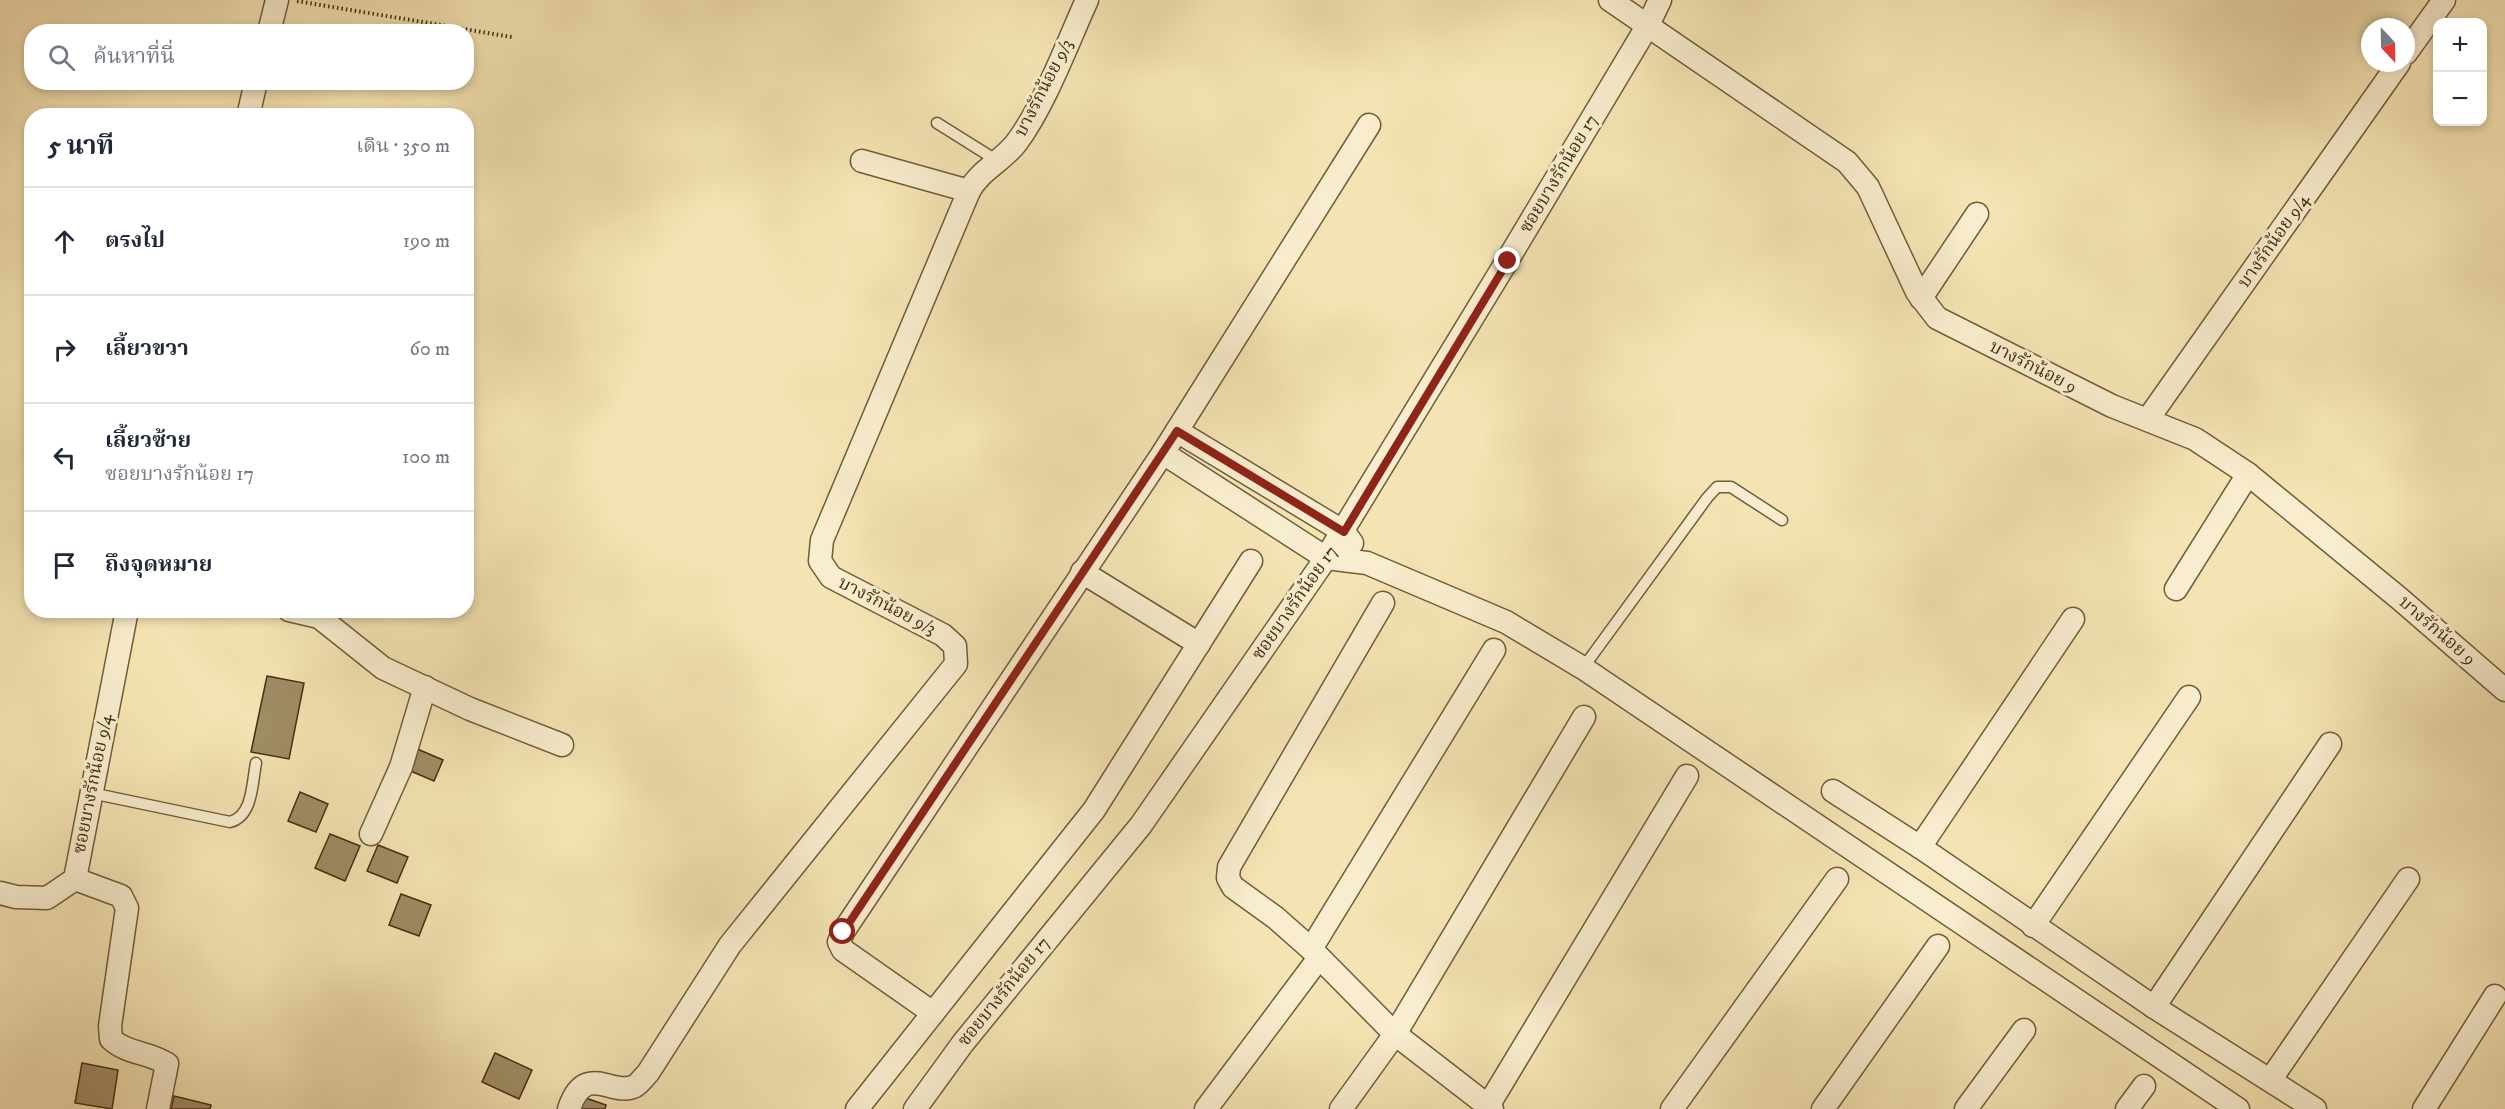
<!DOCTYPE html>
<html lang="th">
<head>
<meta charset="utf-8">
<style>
  body { margin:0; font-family:"IM FELL DW Pica","Noto Serif Thai",serif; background:#f6f6f7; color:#1f2937 }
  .controls { position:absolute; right:18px; top:18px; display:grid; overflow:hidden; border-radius:12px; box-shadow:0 3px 9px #0003 }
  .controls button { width:54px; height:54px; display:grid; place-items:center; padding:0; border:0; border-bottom:2px solid #e0e1e3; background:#fff; color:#1f2937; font:30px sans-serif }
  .compass { position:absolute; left:2361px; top:18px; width:54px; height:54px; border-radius:50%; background:#fff; box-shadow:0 3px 9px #0003; rotate:158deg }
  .stop { position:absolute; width:18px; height:18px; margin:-14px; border:4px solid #8f2418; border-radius:50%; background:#fff }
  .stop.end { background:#8f2418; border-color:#fff; box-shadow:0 2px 6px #0008 }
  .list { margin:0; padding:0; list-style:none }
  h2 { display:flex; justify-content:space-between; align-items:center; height:78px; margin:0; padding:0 24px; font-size:26px }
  h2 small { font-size:20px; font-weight:400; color:#747a83 }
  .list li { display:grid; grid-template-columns:39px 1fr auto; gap:18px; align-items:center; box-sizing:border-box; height:108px; padding:0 24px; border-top:2px solid #e0e1e3 }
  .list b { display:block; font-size:22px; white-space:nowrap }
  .list p { margin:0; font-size:20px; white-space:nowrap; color:#747a83 }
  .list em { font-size:20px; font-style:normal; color:#747a83 }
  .icon { flex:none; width:33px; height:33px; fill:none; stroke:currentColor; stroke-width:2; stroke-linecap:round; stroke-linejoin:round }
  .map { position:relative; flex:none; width:2505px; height:1109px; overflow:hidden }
  .search { position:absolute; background:#fff; box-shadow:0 3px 9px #0003; left:24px; top:24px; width:450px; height:66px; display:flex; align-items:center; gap:15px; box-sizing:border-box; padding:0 21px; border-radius:24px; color:#747a83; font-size:22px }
  .panel { position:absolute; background:#fff; box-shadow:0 3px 9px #0003; left:24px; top:108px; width:450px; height:510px; border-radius:24px }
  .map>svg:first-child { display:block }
  .building { fill:#a08d65; stroke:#442e11; stroke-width:1.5 }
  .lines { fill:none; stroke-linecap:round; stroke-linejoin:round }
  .service-casing { stroke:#705c3a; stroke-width:13 }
  .minor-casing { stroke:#705c3a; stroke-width:25 }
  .path { stroke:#442e11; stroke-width:4; stroke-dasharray:1.5 3; stroke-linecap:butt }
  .service { stroke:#f8edce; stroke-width:10 }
  .minor { stroke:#f8edce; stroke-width:22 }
  .route { stroke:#8f2418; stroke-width:8 }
  .labels { text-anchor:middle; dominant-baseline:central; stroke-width:6; stroke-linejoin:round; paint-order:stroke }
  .street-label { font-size:18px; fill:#442e11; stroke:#f8edce }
</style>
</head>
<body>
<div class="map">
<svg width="2505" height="1109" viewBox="0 0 2505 1109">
  <rect width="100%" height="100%" fill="#f5e4b3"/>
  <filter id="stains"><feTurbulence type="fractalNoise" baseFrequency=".00333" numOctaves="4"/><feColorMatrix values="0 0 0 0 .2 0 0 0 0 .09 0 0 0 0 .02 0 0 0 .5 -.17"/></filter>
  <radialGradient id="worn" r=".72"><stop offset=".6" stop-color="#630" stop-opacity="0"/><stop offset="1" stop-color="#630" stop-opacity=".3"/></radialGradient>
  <!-- building -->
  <g class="building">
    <polygon points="267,676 304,683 289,759 251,752"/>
    <polygon points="415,748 443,760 434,781 406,769"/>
    <polygon points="300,792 328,804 316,832 288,821"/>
    <polygon points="330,834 360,846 345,881 315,868"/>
    <polygon points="378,845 408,857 397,883 367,871"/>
    <polygon points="401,894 431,905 419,936 389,925"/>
    <polygon points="495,1053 532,1070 519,1099 482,1082"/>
    <polygon points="82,1063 118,1070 112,1109 75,1103"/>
    <polygon points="174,1096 211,1105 210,1109 171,1109"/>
    <polygon points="580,1096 606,1105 605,1109 576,1109"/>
  </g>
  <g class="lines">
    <defs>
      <g id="service">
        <polyline points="937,123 996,160"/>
        <polyline points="1583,668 1707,498 1717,487 1731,487 1782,520"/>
        <path d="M 91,793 L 230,822 C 253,816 252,783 256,763"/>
      </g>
      <g id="minor">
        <polyline points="1610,0 1847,162 1868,187 1917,292 1937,318 2112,406 2195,439 2248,474 2400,599 2505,690"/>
        <polyline points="269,32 277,0"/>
        <polyline points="2406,53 2444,0"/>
        <polyline points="248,116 256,82"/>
        <polyline points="862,161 969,191"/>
        <polyline points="1921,298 1977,214"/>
        <polyline points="2148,419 2399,63"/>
        <polyline points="1177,431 1344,532 1352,543"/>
        <polyline points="1163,453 1326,558 1367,563 1506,622 1583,668 2238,1109"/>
        <polyline points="1082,572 1199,644"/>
        <polyline points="2176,589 2248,474"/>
        <polyline points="1383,603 1229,867 1228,878 1233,887 1276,918 1311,949 1395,1034 1492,1109"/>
        <polyline points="289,610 319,617 383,668 470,709 562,745"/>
        <polyline points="1833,791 1920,847 2154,1007 2315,1109"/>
        <polyline points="371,834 401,767 425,687"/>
        <polyline points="1920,847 2073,619"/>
        <path d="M 75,879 L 121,896 L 127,908 L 110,1026 L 111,1039 C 127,1054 149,1052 167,1064 L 158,1109"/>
        <polyline points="0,893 16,897 47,898 75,879 127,610"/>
        <polyline points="2033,926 2189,697"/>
        <polyline points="1311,949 1494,650"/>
        <polyline points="2154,1007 2330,744"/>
        <polyline points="933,1013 843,950 839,942 843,932 1163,453 1369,125"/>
        <polyline points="2271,1079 2408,879"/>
        <polyline points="1488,1106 1687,776"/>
        <path d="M 569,1109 C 585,1060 613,1098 635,1086 C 639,1084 644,1077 648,1073 L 730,945 L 956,664 L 955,646 L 943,635 L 831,577 L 820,561 L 822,540 L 969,191 C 980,170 1004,160 1017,142 C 1045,104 1067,44 1087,0"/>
        <polyline points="857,1109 1094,810 1251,561"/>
        <polyline points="915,1109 963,1043 1141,825 1326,558 1507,261 1648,25 1660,0"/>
        <polyline points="1206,1109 1319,958"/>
        <polyline points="1341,1109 1395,1034 1584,717"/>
        <polyline points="1672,1109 1837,879"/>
        <polyline points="1823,1109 1938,946"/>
        <polyline points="1966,1109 2024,1030"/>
        <polyline points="2127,1109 2144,1086"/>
        <polyline points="2424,1109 2495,996"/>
      </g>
    </defs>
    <!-- service casing -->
    <use href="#service" class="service-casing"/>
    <!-- minor casing -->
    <use href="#minor" class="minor-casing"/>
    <!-- path -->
    <polyline class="path" points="297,1 512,37"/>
    <!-- service -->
    <use href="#service" class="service"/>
    <!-- minor -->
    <use href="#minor" class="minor"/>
  </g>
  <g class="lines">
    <!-- route -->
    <polyline class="route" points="843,932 1177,431 1344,532 1508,261"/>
  </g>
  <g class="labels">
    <!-- street labels -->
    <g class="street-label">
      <text transform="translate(1044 88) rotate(-63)">บางรักน้อย 9/3</text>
      <text transform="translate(1559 174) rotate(-59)">ซอยบางรักน้อย 17</text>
      <text transform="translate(2274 241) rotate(-55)">บางรักน้อย 9/4</text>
      <text transform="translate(2033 367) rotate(27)">บางรักน้อย 9</text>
      <text transform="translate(1295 603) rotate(-55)">ซอยบางรักน้อย 17</text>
      <text transform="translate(887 606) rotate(27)">บางรักน้อย 9/3</text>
      <text transform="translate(2437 631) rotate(41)">บางรักน้อย 9</text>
      <text transform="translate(93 784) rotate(-79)">ซอยบางรักน้อย 9/4</text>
      <text transform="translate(1004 992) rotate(-51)">ซอยบางรักน้อย 17</text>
    </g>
  </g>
  <rect width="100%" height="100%" filter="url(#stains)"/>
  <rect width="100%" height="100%" fill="url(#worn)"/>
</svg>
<div class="controls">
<button>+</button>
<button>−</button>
</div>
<svg class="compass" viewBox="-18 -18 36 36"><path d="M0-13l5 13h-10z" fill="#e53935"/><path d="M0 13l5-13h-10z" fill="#747a83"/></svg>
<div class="stop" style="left:843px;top:932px"></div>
<div class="stop end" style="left:1508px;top:261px"></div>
<div class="search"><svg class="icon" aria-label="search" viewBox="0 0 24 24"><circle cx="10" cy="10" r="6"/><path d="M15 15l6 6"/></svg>ค้นหาที่นี่</div>
<section class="panel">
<h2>5 นาที<small>เดิน · 350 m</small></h2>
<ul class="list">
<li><svg class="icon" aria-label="ahead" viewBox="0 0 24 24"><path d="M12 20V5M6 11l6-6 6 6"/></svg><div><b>ตรงไป</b></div><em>190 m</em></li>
<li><svg class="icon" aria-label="right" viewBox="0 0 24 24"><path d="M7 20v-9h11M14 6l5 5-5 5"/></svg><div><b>เลี้ยวขวา</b></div><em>60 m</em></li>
<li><svg class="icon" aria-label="left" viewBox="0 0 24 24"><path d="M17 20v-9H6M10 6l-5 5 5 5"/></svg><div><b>เลี้ยวซ้าย</b><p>ซอยบางรักน้อย 17</p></div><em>100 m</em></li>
<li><svg class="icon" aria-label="arrive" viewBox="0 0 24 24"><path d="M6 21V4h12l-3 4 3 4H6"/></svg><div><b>ถึงจุดหมาย</b></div></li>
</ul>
</section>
</div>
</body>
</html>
